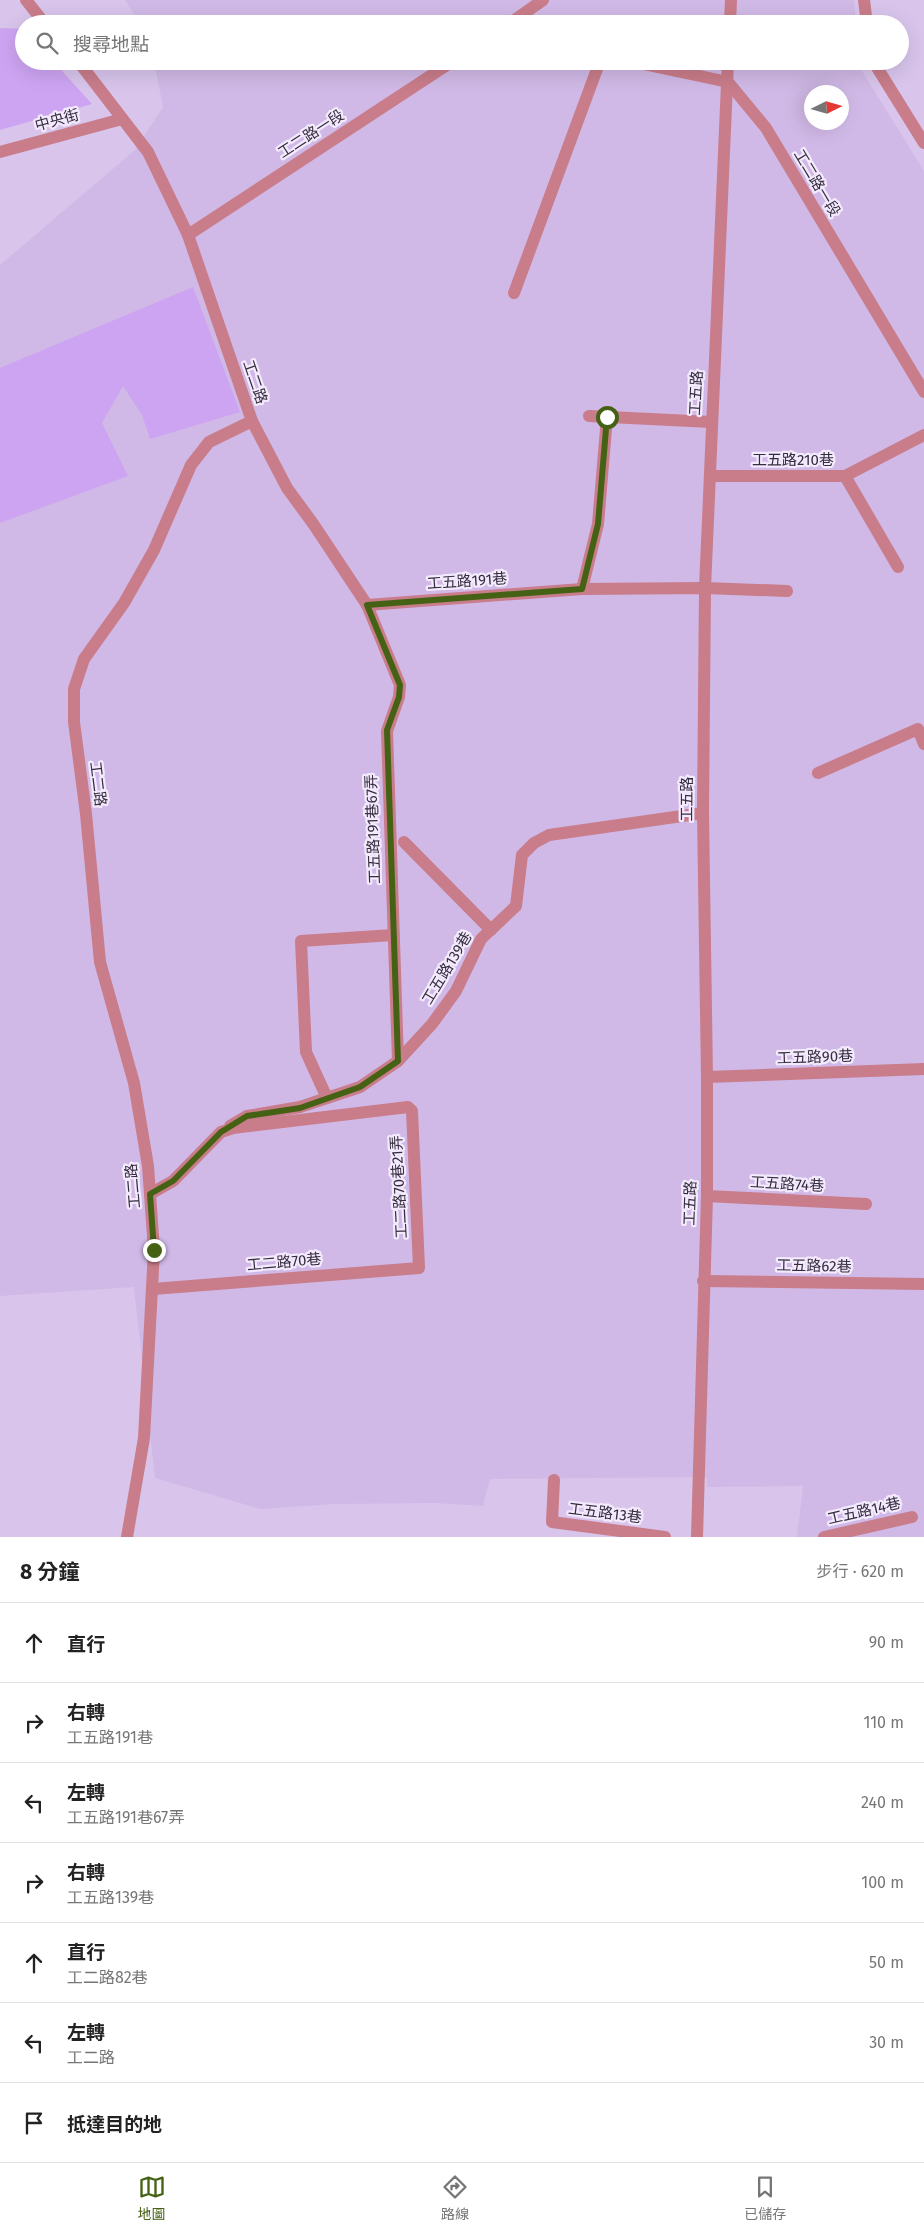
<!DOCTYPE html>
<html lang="zh-TW">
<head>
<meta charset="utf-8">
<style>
  body { margin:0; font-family:"Fira Sans","Noto Sans TC",sans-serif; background:#f6f6f6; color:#222 }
  .compass { position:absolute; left:804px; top:85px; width:45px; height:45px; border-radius:50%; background:#fff; box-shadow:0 5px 20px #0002; rotate:85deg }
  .stop { position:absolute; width:15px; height:15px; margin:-11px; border:4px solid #456214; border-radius:50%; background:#fff }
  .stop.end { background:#456214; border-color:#fff; box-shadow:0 1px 5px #0008 }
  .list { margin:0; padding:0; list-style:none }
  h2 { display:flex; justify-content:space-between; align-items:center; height:65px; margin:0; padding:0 20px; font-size:21px }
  h2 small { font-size:16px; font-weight:400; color:#767676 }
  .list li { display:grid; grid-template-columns:32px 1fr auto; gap:15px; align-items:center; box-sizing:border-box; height:80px; padding:0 20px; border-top:1px solid #e0e0e0 }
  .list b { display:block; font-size:19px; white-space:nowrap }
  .list p { margin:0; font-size:16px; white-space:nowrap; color:#767676 }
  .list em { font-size:16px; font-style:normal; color:#767676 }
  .icon { flex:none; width:28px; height:28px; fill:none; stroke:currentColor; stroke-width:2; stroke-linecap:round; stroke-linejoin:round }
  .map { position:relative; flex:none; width:924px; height:1537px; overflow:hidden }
  .search { position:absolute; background:#fff; box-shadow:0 5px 20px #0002; left:15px; right:15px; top:15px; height:55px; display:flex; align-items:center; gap:12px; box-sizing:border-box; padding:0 18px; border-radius:28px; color:#767676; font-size:19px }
  .sheet { height:625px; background:#fff }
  nav { display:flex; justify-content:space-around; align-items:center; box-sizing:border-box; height:70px; border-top:1px solid #e0e0e0; background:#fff; font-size:14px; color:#767676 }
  nav a { display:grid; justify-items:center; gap:2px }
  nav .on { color:#456214 }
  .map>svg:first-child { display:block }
  .built { fill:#d0b9e6; fill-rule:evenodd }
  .green { fill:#cda4f2 }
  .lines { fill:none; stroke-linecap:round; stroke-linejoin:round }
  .minor { stroke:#c97c8a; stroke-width:12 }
  .route { stroke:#456214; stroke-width:6 }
  .labels { text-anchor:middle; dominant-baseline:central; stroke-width:4.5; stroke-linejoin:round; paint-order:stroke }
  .street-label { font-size:15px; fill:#352d3d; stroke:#f4eafe }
</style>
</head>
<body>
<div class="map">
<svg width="924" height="1537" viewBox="0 0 924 1537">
  <rect width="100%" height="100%" fill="#d9c5ec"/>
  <!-- built -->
  <g class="built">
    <polygon points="125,0 854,0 856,24 140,24"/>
    <path d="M 154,61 L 859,61 L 859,66 L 924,171 L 924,1537 L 797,1537 L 803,1486 L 707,1487 L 707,1477 L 490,1479 L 483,1506 L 435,1503 L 335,1504 L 260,1509 L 155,1478 L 134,1287 L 0,1296 L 0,265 L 135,150 L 163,107 ZM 812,92 L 842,92 L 842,122 L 812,122 Z"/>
  </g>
  <!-- green -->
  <g class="green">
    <polygon points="0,28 24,29 24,61 53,61 92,104 0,130"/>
    <polygon points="193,287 240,412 150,439 142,415 123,386 102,423 128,476 0,523 0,368"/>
  </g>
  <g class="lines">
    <!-- minor -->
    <g class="minor">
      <polyline points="26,0 45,24"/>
      <polyline points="864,0 867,24"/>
      <polyline points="509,24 543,0"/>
      <polyline points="730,24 731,0"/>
      <polyline points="78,61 148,152 188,235 252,421 209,442 191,465 154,550 124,603 84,659 74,689 74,722 86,814 100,962 134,1083 148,1166 154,1250 144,1438 127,1537"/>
      <polyline points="629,61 728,82 766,128 924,392"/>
      <polyline points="873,61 924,143"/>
      <polyline points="0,152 122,119"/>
      <polyline points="188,235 453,61"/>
      <polyline points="514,293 600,61"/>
      <polyline points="589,416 711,422"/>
      <polyline points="252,421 287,488 314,525 367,605 400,685 399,697 387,731 398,1061"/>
      <polyline points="711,476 845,476 924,435"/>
      <polyline points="845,476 898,567"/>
      <polyline points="582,589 598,524 607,417"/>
      <polyline points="367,605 582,589 705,588 787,591"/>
      <polyline points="818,773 918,729 924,744"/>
      <polyline points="404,842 491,930"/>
      <polyline points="707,1077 924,1069"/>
      <polyline points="327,1098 306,1052 301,941 393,935"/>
      <polyline points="230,1126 247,1116 300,1107 360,1087 398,1061 432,1024 456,991 481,939 516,906 522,855 534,843 549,835 703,813"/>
      <polyline points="150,1194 173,1181 221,1132 233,1128 408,1107 412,1111 419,1268 153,1289"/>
      <polyline points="707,1196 866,1204"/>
      <polyline points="703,1281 924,1284"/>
      <polyline points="554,1480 552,1522 665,1537"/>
      <polyline points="697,1537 707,1196 707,1077 703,813 705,588 728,61"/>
      <polyline points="824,1537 912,1517"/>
    </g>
  </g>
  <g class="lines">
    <!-- route -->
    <polyline class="route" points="154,1250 150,1194 173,1181 221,1132 247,1116 300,1108 360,1087 398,1061 387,730 399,697 400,685 367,605 582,589 598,524 607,417"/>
  </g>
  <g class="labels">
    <!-- street labels -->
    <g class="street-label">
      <text transform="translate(57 120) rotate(-15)">中央街</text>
      <text transform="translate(311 134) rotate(-33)">工二路一段</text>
      <text transform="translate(817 183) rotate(59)">工二路一段</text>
      <text transform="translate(255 382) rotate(71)">工二路</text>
      <text transform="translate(696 393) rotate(-87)">工五路</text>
      <text x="793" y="460">工五路210巷</text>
      <text transform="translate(467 581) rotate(-4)">工五路191巷</text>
      <text transform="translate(98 784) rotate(83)">工二路</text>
      <text transform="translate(687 799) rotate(-90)">工五路</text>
      <text transform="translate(373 829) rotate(-92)">工五路191巷67弄</text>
      <text transform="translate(447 968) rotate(-59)">工五路139巷</text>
      <text transform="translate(815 1057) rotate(-2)">工五路90巷</text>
      <text transform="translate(787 1184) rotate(3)">工五路74巷</text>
      <text transform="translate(133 1186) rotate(-95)">工二路</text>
      <text transform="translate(399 1187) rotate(-93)">工二路70巷21弄</text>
      <text transform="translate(690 1203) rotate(-88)">工五路</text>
      <text transform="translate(284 1262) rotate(-5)">工二路70巷</text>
      <text transform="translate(814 1266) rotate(1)">工五路62巷</text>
      <text transform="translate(864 1511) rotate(-13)">工五路14巷</text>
      <text transform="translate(605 1513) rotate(7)">工五路13巷</text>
    </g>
  </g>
</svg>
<svg class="compass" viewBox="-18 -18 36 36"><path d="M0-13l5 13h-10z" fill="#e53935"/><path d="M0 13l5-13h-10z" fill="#767676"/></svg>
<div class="stop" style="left:607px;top:417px"></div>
<div class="stop end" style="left:154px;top:1250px"></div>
<div class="search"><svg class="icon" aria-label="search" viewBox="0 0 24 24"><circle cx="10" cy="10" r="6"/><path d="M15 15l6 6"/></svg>搜尋地點</div>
</div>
<section class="sheet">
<h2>8 分鐘<small>步行 · 620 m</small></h2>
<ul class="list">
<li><svg class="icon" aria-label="ahead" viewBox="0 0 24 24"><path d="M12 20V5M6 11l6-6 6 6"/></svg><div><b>直行</b></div><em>90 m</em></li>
<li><svg class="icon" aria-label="right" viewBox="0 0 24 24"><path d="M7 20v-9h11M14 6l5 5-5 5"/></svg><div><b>右轉</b><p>工五路191巷</p></div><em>110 m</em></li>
<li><svg class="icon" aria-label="left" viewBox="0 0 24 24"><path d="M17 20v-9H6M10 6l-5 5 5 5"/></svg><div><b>左轉</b><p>工五路191巷67弄</p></div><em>240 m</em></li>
<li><svg class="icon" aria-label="right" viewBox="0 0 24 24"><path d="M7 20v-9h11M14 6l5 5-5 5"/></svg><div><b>右轉</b><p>工五路139巷</p></div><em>100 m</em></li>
<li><svg class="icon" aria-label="ahead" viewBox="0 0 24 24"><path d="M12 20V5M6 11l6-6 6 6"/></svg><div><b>直行</b><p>工二路82巷</p></div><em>50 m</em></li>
<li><svg class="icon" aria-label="left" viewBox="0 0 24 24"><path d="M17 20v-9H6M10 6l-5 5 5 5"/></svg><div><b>左轉</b><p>工二路</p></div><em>30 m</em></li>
<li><svg class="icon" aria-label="arrive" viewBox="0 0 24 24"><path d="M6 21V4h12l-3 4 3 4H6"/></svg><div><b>抵達目的地</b></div></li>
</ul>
</section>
<nav>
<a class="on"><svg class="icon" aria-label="map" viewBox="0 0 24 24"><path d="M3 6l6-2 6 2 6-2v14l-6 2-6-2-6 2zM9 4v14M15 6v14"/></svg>地圖</a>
<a><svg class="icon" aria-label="directions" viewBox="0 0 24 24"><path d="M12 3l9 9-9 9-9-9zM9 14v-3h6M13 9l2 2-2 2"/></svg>路線</a>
<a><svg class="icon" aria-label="saved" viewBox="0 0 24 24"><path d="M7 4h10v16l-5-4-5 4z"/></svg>已儲存</a>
</nav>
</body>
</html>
